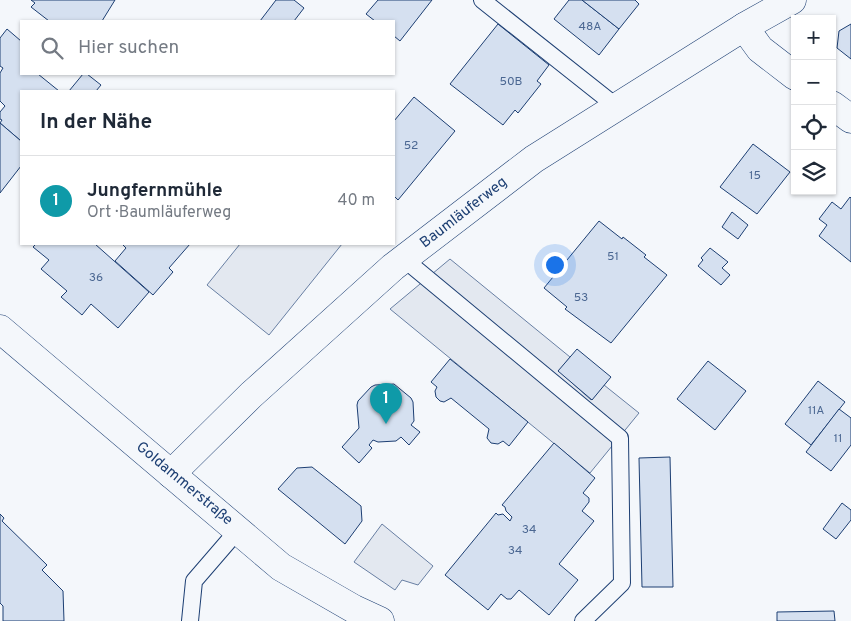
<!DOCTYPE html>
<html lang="de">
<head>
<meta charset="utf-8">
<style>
  body { margin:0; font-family:Overpass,sans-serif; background:#f6f6f7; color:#1f2937 }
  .controls { position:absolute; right:15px; top:15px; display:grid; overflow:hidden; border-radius:0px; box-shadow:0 1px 4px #0004 }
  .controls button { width:45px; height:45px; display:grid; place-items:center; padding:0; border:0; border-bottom:1px solid #e0e1e3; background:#fff; color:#1f2937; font:25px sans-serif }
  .you { position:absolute; left:554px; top:264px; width:18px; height:18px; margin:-12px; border:4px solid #fff; border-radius:50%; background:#1a73e8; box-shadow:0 0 0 8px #1a73e833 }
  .badge { display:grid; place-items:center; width:32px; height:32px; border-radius:50%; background:#ea580c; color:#fff; font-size:16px; font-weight:700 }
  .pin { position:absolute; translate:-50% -41px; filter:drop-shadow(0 1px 2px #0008) }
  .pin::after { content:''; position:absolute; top:26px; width:18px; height:15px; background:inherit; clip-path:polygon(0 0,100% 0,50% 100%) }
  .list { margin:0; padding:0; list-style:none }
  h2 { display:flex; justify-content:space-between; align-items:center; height:65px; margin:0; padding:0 20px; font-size:21px }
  h2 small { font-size:16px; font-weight:400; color:#747a83 }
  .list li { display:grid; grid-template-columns:32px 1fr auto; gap:15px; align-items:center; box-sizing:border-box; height:90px; padding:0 20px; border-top:1px solid #e0e1e3 }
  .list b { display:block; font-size:19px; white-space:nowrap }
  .list p { margin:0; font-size:16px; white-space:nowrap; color:#747a83 }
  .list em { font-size:16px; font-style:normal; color:#747a83 }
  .icon { flex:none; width:28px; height:28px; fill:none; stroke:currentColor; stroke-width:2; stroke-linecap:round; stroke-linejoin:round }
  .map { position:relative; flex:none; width:851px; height:621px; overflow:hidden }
  .search { position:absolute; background:#fff; box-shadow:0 1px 4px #0004; left:20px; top:20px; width:375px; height:55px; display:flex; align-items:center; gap:12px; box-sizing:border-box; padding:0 18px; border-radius:0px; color:#747a83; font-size:19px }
  .panel { position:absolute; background:#fff; box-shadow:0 1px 4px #0004; left:20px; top:90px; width:375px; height:155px; border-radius:0px }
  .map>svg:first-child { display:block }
  .parking { fill:#e3e8f0; stroke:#687fa3 }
  .building { fill:#d5e0f0; stroke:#1d3f73 }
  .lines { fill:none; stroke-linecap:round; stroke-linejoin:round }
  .lane-casing { stroke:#1d3f73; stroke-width:18 }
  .street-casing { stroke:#1d3f73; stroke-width:29 }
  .lane { stroke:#f4f7fb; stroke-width:16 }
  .street { stroke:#f4f7fb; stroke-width:28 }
  .labels { text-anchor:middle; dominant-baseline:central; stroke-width:4; stroke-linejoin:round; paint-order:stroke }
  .number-label { font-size:12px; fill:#4b6792 }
  .street-label { font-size:15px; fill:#1d3f73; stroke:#f4f7fb }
</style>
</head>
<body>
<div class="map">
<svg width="851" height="621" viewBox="0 0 851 621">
  <rect width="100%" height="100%" fill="#f4f7fb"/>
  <!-- parking -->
  <g class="parking">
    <polygon points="240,244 342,244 269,335 207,285"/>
    <polygon points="450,259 570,357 559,371 591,400 604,385 639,413 590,473 390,309"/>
    <polygon points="382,524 433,566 418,585 402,580 395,590 354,562"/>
  </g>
  <!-- building -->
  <g class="building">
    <polygon points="31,0 115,0 102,21 49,21 31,7 35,3"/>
    <polygon points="276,0 294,0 304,8 294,21 260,21"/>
    <polygon points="378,0 432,0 400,41 394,36 394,21 375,21 366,14"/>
    <polygon points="569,0 582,0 619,29 599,55 554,19"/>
    <polygon points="582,0 635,0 639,4 619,29"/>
    <polygon points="498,24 549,65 537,81 541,84 518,113 515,110 503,125 450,84"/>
    <polygon points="851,24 851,59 837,48 839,31"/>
    <polygon points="7,29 21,41 21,74 38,74 59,91 21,91 21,141 0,123 2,120 0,119 0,112 5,106 0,101 0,73 3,68 0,66 0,38"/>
    <polygon points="83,74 87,74 101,85 96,91 69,91"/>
    <polygon points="414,97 455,131 398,200 394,196 394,121"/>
    <polygon points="0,123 21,141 21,166 0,193"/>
    <polygon points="753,144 790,172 757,214 720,187"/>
    <polygon points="850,197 851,198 851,262 819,236 827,225 819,219 832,202 841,209"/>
    <polygon points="732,212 748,225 738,239 722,227"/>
    <polygon points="599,221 622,239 623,237 646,255 644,257 667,275 611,343 565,309 567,307 544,288"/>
    <polygon points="36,244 95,244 149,292 118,328 91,304 82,315 61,297 67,291 41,269 49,260 33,247"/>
    <polygon points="122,244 190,244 169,268 173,272 153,295 115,261 126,248"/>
    <polygon points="710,248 728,262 722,268 730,275 721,285 698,266 703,260 701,258"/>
    <polygon points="577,349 611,377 592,400 558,371"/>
    <polygon points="450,359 528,422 509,446 503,441 498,444 491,443 487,438 489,429 451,398 444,402 440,401 436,397 435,391 437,387 431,382"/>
    <polygon points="708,361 746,391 715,430 677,399"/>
    <polygon points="818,381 845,402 811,445 785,424"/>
    <polygon points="394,384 411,398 413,402 414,421 411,425 420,432 409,445 401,437 396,441 378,442 373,440 369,445 372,448 359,463 342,447 359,428 357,405 358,401 371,387 375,385"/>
    <polygon points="839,409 851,418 851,445 831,471 806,452"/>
    <polygon points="554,443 595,478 583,493 589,498 589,502 582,511 594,521 559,564 578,580 549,615 519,590 511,599 507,599 501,594 488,610 445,575 496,513 498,515 503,514 510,521 512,517 506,511 505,507 502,505"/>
    <polygon points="670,457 673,587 642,587 639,458"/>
    <polygon points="312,467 361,506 362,521 345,544 278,489 297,468"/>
    <polygon points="842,503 851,510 851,520 836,539 823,529"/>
    <polygon points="0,514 4,518 2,521 47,565 42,570 63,591 64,621 3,621 3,606 0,603"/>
    <polygon points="834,611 835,621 777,621 777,612"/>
  </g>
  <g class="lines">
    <defs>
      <g id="lane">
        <polyline points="482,0 617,107"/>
        <polyline points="404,259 620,438 622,583 583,621"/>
        <polyline points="190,621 194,581 238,530"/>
      </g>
      <g id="street">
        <polyline points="744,27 760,49 795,76"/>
        <polyline points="832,105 851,119"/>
        <polyline points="0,329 281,567 354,609 380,621"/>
        <polyline points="171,474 251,395 393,267 534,159 744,27 792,0"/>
      </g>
    </defs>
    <!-- lane casing -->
    <use href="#lane" class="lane-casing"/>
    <!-- street casing -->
    <use href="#street" class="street-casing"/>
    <!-- lane -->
    <use href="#lane" class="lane"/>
    <!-- street -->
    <use href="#street" class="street"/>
  </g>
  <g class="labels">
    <!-- number labels -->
    <g class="number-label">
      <text x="590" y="27">48A</text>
      <text x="511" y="82">50B</text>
      <text x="411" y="146">52</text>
      <text x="755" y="176">15</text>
      <text x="613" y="257">51</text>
      <text x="96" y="278">36</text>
      <text x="581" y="298">53</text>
      <text x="816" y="411">11A</text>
      <text x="838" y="439">11</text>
      <text x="529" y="530">34</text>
      <text x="515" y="551">34</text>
    </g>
    <!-- street labels -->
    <g class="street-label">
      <text transform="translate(464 213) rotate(-38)">Baumläuferweg</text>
      <text transform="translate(184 484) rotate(40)">Goldammerstraße</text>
    </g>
  </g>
</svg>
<div class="controls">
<button>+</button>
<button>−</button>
<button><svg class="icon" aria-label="locate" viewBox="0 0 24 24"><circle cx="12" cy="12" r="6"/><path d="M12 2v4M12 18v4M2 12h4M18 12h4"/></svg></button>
<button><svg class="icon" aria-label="layers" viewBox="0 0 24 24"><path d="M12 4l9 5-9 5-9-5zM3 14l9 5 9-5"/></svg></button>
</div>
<div class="you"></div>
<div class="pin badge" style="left:386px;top:424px;background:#0f9aa8">1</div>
<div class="search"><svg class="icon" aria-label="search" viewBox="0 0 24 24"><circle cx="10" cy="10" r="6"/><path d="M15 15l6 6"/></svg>Hier suchen</div>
<section class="panel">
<h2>In der Nähe<small></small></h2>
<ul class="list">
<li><span class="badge" style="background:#0f9aa8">1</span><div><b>Jungfernmühle</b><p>Ort · Baumläuferweg</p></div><em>40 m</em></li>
</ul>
</section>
</div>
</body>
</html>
